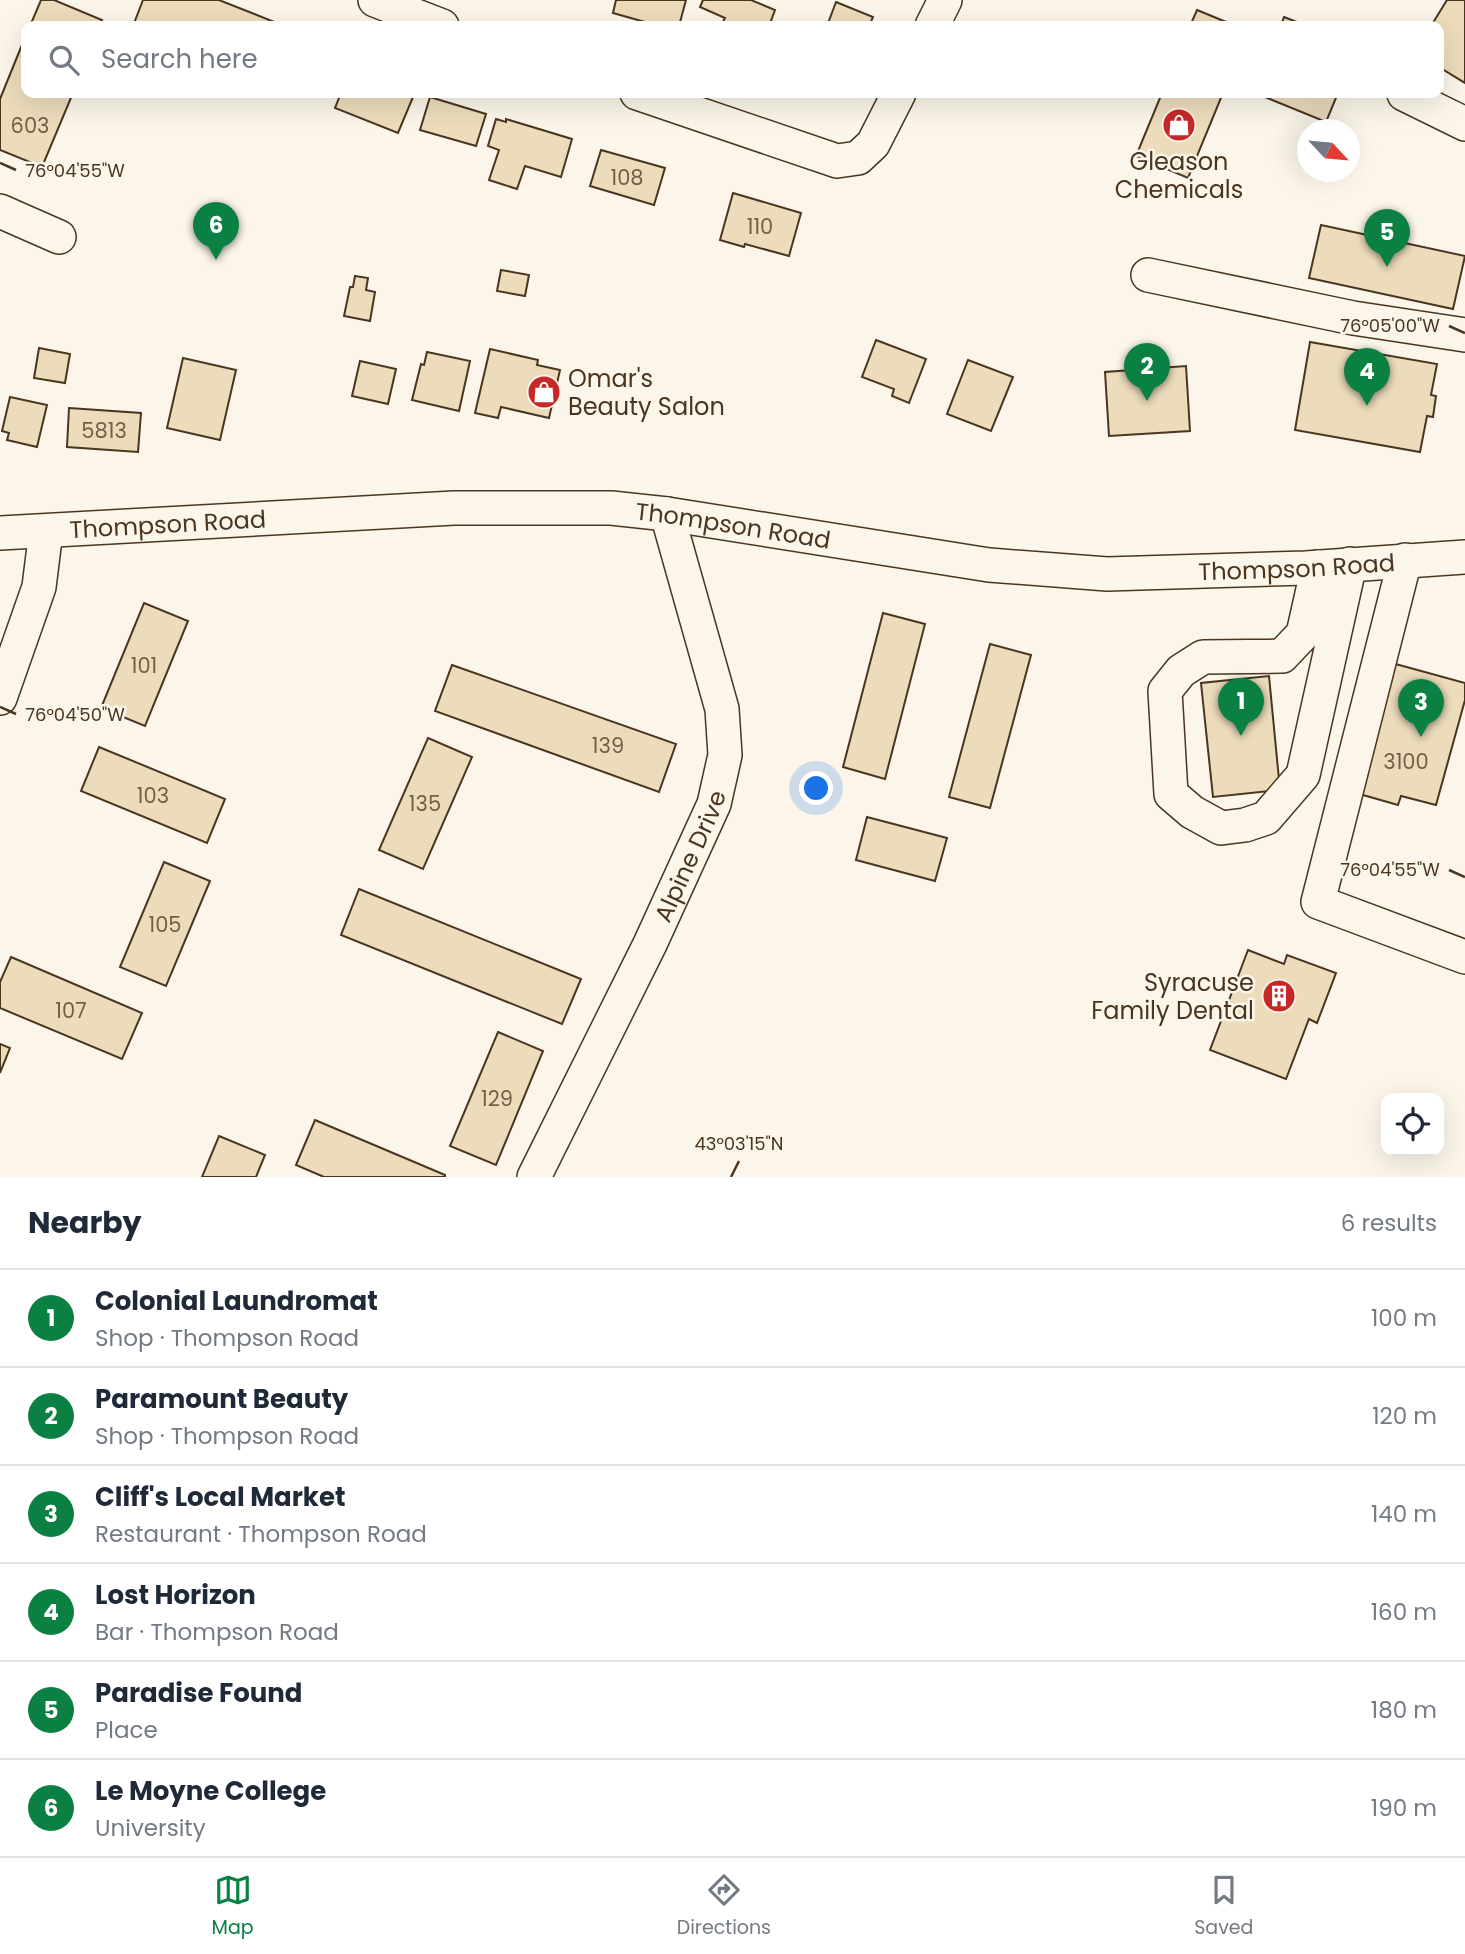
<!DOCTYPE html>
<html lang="en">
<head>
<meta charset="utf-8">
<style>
  body { margin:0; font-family:Poppins,sans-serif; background:#f6f6f7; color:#1f2937 }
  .controls { position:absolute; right:21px; bottom:21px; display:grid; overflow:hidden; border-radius:14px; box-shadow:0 7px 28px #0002 }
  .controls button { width:63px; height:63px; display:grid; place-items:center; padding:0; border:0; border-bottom:2px solid #e0e1e3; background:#fff; color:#1f2937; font:35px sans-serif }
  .compass { position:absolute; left:1297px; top:119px; width:63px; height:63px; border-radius:50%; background:#fff; box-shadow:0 7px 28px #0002; rotate:116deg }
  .you { position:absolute; left:817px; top:789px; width:24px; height:24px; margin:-18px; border:5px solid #fff; border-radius:50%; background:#1a73e8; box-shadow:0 0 0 10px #1a73e833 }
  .badge { display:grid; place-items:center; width:46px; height:46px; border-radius:50%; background:#0b8043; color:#fff; font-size:23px; font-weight:700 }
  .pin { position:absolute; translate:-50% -58px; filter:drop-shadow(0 2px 4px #0008) }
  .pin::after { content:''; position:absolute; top:37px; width:24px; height:21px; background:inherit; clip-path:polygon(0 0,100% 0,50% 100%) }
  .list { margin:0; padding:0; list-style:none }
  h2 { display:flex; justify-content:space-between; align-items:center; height:91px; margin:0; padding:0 28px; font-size:30px }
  h2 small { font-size:23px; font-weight:400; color:#747a83 }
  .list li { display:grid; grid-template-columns:46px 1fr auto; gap:21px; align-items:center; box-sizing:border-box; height:98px; padding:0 28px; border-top:2px solid #e0e1e3 }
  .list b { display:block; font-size:26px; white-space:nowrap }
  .list p { margin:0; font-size:23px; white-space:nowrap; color:#747a83 }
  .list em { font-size:23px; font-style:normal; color:#747a83 }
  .icon { flex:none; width:38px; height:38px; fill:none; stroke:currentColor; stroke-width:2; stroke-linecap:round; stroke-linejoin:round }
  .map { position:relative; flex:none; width:1465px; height:1177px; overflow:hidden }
  .search { position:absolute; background:#fff; box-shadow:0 7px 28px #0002; left:21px; right:21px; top:21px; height:77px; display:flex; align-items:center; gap:18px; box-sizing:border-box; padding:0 24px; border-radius:14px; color:#747a83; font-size:26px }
  .sheet { height:679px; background:#fff }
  nav { display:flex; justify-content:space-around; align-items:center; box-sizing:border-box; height:98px; border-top:2px solid #e0e1e3; background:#fff; font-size:19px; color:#747a83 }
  nav a { display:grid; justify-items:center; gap:4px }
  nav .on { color:#0b8043 }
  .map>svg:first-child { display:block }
  .building { fill:#ecdcbc; stroke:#4a3520; stroke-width:2 }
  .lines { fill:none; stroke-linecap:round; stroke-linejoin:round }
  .minor-casing { stroke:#4a3520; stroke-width:36 }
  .minor { stroke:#fbf6e9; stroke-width:33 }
  .ticks { fill:none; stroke:#4a3520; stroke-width:2.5 }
  .labels { text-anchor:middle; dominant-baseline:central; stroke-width:5; stroke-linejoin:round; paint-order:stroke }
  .number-label { font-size:21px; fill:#725f47 }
  .poi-label { font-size:24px; fill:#4a3520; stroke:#fbf6e9 }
  .street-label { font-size:24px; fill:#4a3520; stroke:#fbf6e9 }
  .ticks-label { font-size:18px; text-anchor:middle; fill:#4a3520; stroke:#fbf6e9; stroke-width:5; stroke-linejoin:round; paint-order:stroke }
</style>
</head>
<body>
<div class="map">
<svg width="1465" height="1177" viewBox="0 0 1465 1177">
  <rect width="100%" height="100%" fill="#fbf6e9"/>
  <!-- building -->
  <g class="building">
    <polygon points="41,0 54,0 102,20 99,26 30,26"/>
    <polygon points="143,0 219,0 277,23 276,26 133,26"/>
    <polygon points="616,0 686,0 679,26 659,26 613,13"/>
    <polygon points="703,0 751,0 775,10 769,26 721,26 725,18 700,7"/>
    <polygon points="1447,0 1465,0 1465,83 1439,67 1439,26 1431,26"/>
    <polygon points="836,2 873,17 869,26 827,26"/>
    <polygon points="1197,10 1236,26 1190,26"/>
    <polygon points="1284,17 1307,26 1281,26"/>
    <polygon points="26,35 26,93 73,93 42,167 0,150 0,99"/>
    <polygon points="341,93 403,93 413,97 398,133 335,108"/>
    <polygon points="1162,93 1223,93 1188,178 1136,156"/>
    <polygon points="1255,93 1338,93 1326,122"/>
    <polygon points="430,97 486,114 476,146 420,130"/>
    <polygon points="496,119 506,122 506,119 572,139 561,177 525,166 517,189 489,180 499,150 488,146"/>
    <polygon points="601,150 665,168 654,205 590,186"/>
    <polygon points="733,193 801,213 789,256 745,244 744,247 720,240"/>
    <polygon points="1321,225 1465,256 1453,309 1309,278"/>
    <polygon points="501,270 529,275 525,296 497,291"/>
    <polygon points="355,276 368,278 366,290 375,292 370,321 344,316 350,287 353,287"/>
    <polygon points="876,340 926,359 909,403 892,396 894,389 862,377"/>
    <polygon points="1310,342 1437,364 1431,395 1436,396 1433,417 1427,416 1420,452 1295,430"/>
    <polygon points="39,348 70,354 65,383 34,378"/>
    <polygon points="490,349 538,360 537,365 560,370 549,418 501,407 498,418 475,413"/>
    <polygon points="427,352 470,361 459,411 412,400 421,364 424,365"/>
    <polygon points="183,358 236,370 220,440 167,428"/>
    <polygon points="968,360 1013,377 991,431 947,414"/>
    <polygon points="360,361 396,369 388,404 352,396"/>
    <polygon points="1186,366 1190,431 1109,436 1105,372"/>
    <polygon points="10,397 47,405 37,447 7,440 9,433 2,431"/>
    <polygon points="69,408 141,413 138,452 67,447"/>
    <polygon points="144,603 188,621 145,726 101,708"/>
    <polygon points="883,613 925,624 885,779 843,767"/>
    <polygon points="990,644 1031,655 990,808 949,797"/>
    <polygon points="1392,663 1465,683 1465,700 1436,805 1401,796 1398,805 1356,793"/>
    <polygon points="452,665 676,744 659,792 435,711"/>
    <polygon points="1269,676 1280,790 1213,797 1201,683"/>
    <polygon points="428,738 472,757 423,869 379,850"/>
    <polygon points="99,747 225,799 207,843 81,791"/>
    <polygon points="867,817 947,838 935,881 856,860"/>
    <polygon points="164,862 210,881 166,986 120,967"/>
    <polygon points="359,889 581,979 562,1024 341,935"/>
    <polygon points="1248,950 1284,964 1287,955 1336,973 1317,1023 1309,1019 1286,1079 1210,1050"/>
    <polygon points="11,957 142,1013 122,1059 0,1008 0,982"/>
    <polygon points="498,1032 543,1051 496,1165 450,1146"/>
    <polygon points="0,1044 10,1048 0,1073"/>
    <polygon points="315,1120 445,1175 445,1177 324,1177 296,1165"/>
    <polygon points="219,1136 265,1155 256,1177 202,1177"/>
  </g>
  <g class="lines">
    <defs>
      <g id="minor">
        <polyline points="375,0 442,26"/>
        <polyline points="932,26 945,0"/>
        <polyline points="637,93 837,161 858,158 873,144 899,93"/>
        <polyline points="1404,94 1465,124"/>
        <polyline points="0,211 59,237"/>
        <polyline points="1148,275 1353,318 1465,335"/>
        <path id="s1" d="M 0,533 L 454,508 L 611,508 L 667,514 L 989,565 L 1107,574 L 1306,568 L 1465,557"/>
        <polyline points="1405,560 1318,902 1465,957"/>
        <polyline points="1318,567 1303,634 1282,656 1203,657 1181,671 1165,691 1171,794 1192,812 1221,828 1245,825 1266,818 1303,775 1350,564"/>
        <polyline points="0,698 39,587 46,531"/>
        <path id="s2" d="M 534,1177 L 650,944 L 714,804 L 725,755 L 722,709 L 667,514"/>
      </g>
    </defs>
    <!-- minor casing -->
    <use href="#minor" class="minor-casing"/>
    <!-- minor -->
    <use href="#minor" class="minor"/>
  </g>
  <!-- ticks -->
  <path class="ticks" d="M 0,163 L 16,170M 1449,326 L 1465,333M 0,707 L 16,714M 1449,870 L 1465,877M 731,1177 L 739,1161"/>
  <!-- icons -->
  <defs>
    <symbol id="shop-disc" viewBox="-11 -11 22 22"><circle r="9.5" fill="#c62828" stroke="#fbf6e9"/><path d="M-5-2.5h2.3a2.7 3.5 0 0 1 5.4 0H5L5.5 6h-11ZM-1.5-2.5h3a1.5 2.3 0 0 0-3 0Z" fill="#fff"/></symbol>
    <symbol id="building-disc" viewBox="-11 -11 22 22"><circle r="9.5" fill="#c62828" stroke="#fbf6e9"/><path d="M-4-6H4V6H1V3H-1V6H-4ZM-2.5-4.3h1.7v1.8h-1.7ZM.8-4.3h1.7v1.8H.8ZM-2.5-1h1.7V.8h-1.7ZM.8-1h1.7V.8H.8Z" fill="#fff"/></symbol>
  </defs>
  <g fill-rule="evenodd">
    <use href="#shop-disc" x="1160" y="106" width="38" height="38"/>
    <use href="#shop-disc" x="525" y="373" width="38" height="38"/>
    <use href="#building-disc" x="1260" y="977" width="38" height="38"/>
  </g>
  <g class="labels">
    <!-- number labels -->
    <g class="number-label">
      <text x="30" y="125">603</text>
      <text x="627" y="177">108</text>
      <text x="760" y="226">110</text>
      <text x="104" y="430">5813</text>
      <text x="144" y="665">101</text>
      <text x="608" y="745">139</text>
      <text x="1406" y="761">3100</text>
      <text x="153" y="795">103</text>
      <text x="425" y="803">135</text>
      <text x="165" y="924">105</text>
      <text x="71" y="1010">107</text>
      <text x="497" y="1098">129</text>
    </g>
    <!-- poi labels -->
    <g class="poi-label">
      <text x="1179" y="161">Gleason<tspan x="1179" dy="28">Chemicals</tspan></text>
      <text x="568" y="378" text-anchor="start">Omar's<tspan x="568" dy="28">Beauty Salon</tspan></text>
      <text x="1254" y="982" text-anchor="end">Syracuse<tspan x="1254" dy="28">Family Dental</tspan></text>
    </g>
    <!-- street labels -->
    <g class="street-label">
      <text stroke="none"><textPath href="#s1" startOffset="168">Thompson Road</textPath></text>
      <text stroke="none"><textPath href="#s1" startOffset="735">Thompson Road</textPath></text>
      <text stroke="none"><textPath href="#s1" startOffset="1302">Thompson Road</textPath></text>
      <text stroke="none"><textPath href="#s2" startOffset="357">Alpine Drive</textPath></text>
    </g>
  </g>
  <g class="ticks-label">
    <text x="75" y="177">76°04'55"W</text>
    <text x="1390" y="332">76°05'00"W</text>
    <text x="75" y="721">76°04'50"W</text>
    <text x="1390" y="876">76°04'55"W</text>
    <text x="739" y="1150">43°03'15"N</text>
  </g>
</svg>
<div class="controls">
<button><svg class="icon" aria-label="locate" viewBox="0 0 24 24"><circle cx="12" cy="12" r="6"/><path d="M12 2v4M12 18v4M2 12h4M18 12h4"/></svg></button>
</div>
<svg class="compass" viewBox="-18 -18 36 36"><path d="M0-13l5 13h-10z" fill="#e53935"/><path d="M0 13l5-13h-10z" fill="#747a83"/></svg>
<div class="you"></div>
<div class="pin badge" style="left:1241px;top:736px">1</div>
<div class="pin badge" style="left:1147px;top:401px">2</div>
<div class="pin badge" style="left:1421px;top:737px">3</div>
<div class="pin badge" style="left:1367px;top:406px">4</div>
<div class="pin badge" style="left:1387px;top:267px">5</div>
<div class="pin badge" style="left:216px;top:260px">6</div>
<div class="search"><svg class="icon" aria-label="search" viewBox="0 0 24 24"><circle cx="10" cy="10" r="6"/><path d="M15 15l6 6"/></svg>Search here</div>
</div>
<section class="sheet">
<h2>Nearby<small>6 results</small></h2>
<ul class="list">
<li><span class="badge">1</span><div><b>Colonial Laundromat</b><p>Shop · Thompson Road</p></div><em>100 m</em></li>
<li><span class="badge">2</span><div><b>Paramount Beauty</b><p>Shop · Thompson Road</p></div><em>120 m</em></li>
<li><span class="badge">3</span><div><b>Cliff's Local Market</b><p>Restaurant · Thompson Road</p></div><em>140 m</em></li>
<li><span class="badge">4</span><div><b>Lost Horizon</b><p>Bar · Thompson Road</p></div><em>160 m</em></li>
<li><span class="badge">5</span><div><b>Paradise Found</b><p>Place</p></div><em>180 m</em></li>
<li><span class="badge">6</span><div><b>Le Moyne College</b><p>University</p></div><em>190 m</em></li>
</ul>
</section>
<nav>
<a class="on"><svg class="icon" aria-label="map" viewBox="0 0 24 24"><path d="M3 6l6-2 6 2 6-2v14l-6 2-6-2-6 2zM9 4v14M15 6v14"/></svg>Map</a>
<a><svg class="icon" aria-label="directions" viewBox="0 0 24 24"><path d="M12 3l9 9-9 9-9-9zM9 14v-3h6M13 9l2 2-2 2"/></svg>Directions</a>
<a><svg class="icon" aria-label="saved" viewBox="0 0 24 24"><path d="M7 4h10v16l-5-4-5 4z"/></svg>Saved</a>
</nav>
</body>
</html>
